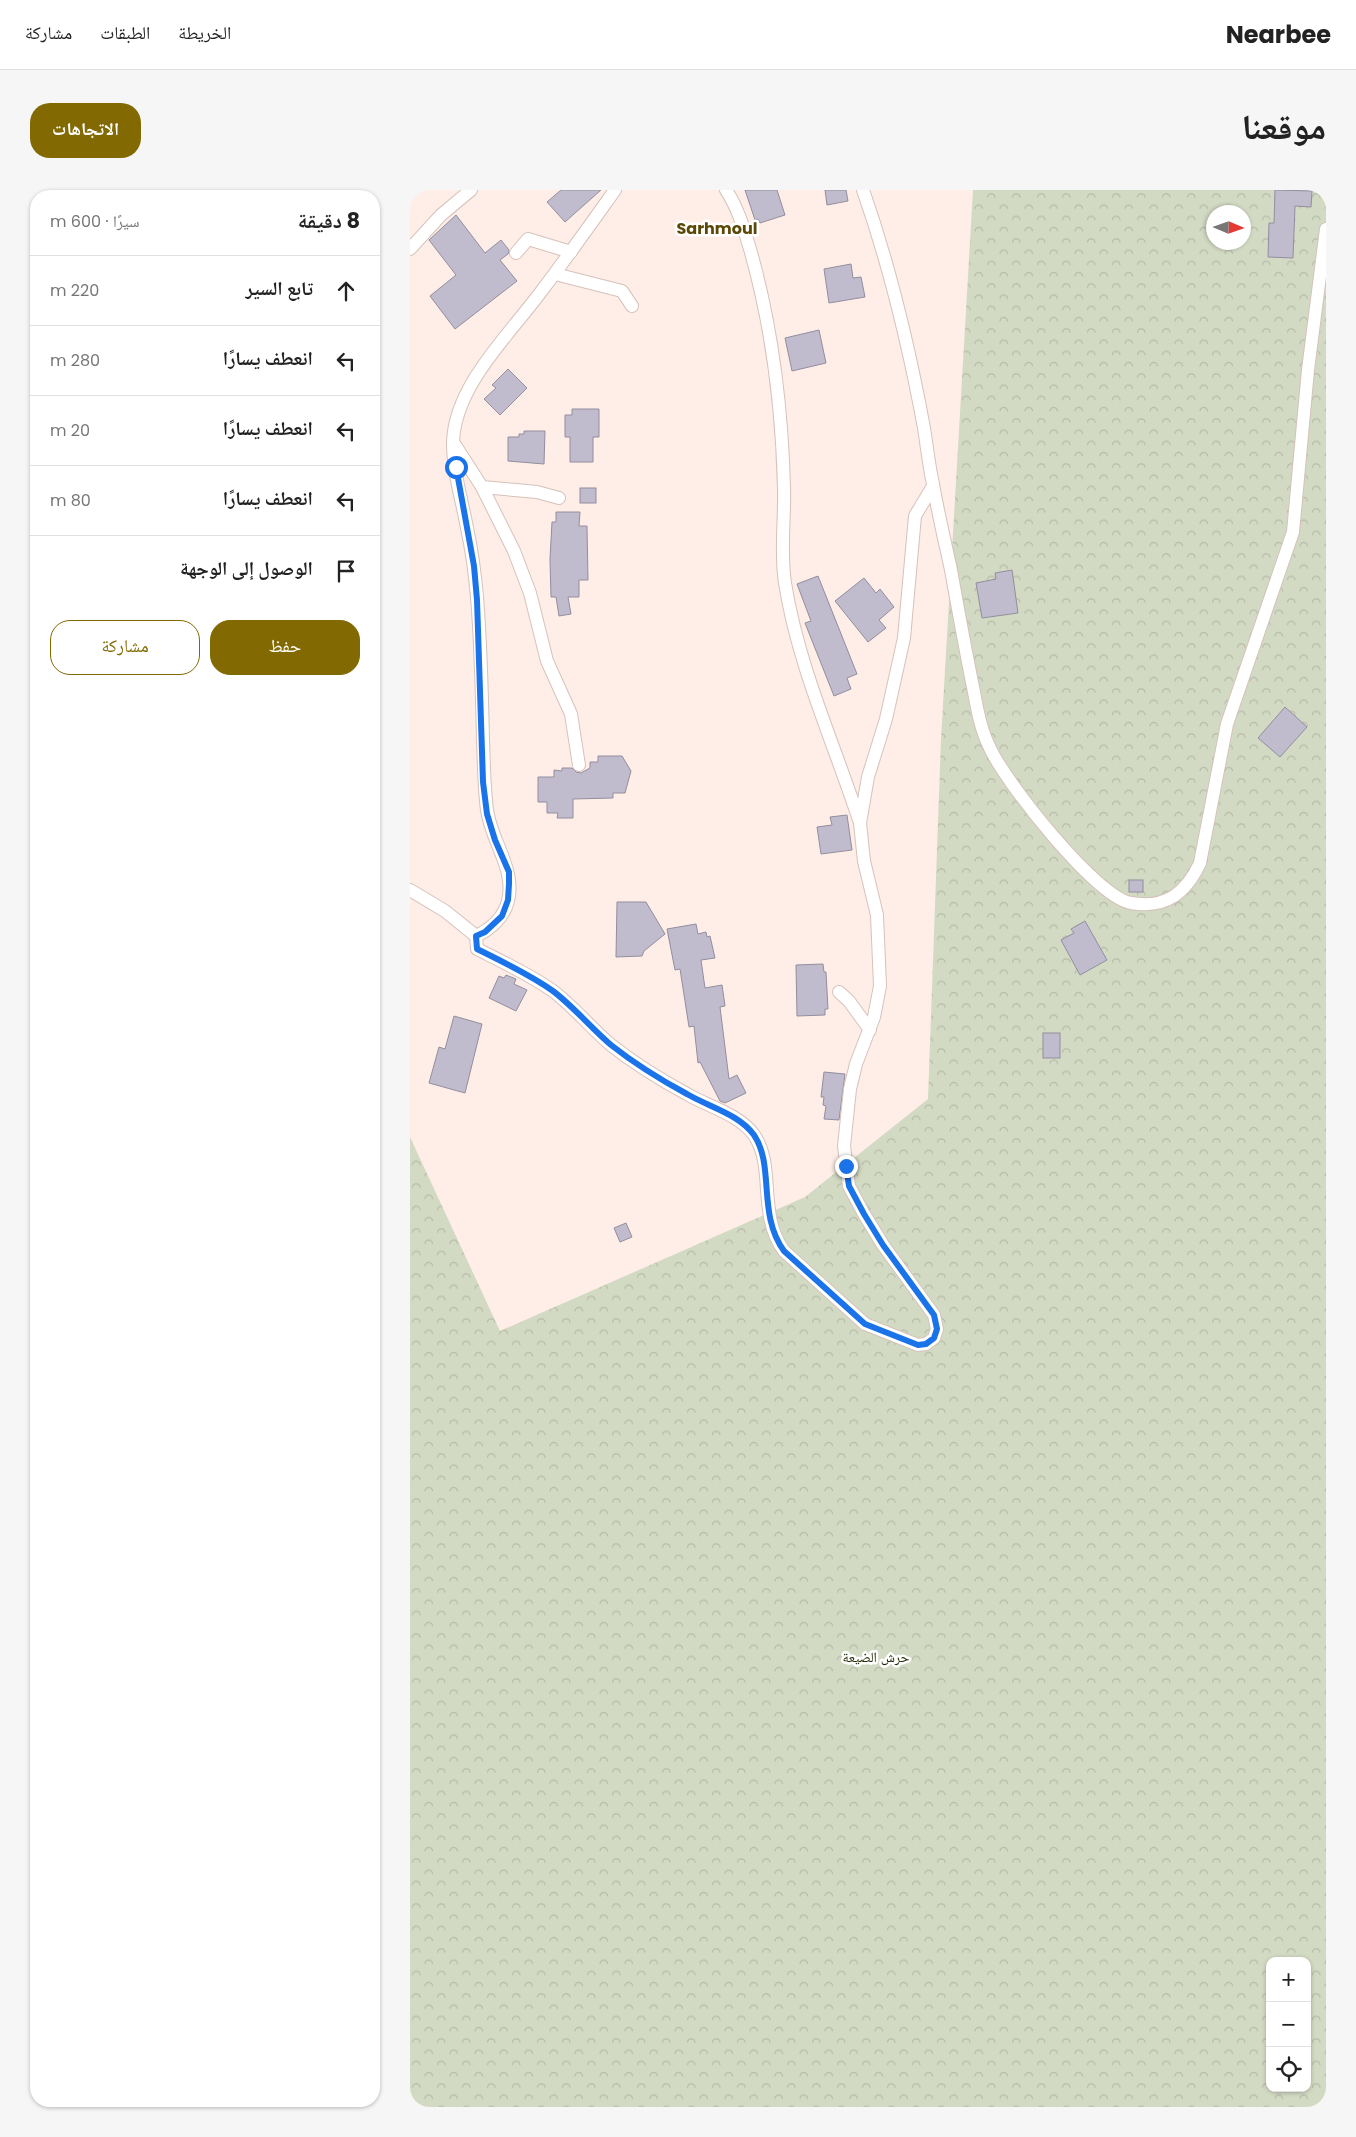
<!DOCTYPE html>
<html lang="ar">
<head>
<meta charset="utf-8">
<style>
  body { margin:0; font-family:Poppins,"Noto Naskh Arabic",sans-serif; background:#f6f6f6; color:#222; direction:rtl }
  .controls { position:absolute; right:15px; bottom:15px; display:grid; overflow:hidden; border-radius:10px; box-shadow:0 1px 4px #0004 }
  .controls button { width:45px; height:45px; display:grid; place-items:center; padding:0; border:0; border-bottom:1px solid #e0e0e0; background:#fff; color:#222; font:25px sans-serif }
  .compass { position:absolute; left:796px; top:15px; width:45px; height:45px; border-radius:50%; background:#fff; box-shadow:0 1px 4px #0004; rotate:92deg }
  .stop { position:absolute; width:15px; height:15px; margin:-11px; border:4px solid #1a73e8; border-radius:50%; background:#fff }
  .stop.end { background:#1a73e8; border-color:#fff; box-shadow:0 1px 5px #0008 }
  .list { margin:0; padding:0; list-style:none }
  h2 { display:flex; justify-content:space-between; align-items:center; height:65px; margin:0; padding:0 20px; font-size:21px }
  h2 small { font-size:16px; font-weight:400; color:#767676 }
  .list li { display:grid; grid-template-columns:32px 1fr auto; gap:15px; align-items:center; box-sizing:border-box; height:70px; padding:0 20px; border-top:1px solid #e0e0e0 }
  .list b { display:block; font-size:19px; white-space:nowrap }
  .list em { font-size:16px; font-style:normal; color:#767676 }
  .actions { display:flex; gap:10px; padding:15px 20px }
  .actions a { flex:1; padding:11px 0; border:1px solid #826901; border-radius:20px; text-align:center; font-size:18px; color:#826901 }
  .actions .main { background:#826901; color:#fff }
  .icon { flex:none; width:28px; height:28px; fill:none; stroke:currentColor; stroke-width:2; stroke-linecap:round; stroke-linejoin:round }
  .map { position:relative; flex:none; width:916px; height:1917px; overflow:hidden; direction:ltr; border-radius:20px }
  header { display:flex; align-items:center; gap:30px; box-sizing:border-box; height:70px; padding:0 25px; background:#fff; border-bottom:1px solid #e0e0e0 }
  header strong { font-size:24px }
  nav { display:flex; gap:28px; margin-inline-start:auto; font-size:18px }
  .intro { display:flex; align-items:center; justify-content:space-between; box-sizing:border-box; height:120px; padding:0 30px }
  h1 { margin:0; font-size:35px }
  .button { padding:12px 22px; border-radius:20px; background:#826901; color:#fff; font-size:18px; font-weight:700 }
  main { display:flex; gap:30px; padding:0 30px }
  aside { flex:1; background:#fff; border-radius:20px; box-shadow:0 1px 4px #0004 }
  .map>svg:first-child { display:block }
  .forest { fill:url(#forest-crowns); fill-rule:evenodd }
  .building { fill:#c1bccd; stroke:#928e9e }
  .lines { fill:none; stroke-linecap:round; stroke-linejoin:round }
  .minor-casing { stroke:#d5c2bb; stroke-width:14 }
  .minor { stroke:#fff; stroke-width:12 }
  .route { stroke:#1a73e8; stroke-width:6 }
  .labels { text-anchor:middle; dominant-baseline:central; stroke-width:5; stroke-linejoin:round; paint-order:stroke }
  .park-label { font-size:14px; fill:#252d07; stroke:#fff }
  .quarter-label { font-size:16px; font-weight:bold; fill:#5a4807; stroke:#fff }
</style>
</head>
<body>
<header>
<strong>Nearbee</strong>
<nav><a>الخريطة</a><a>الطبقات</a><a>مشاركة</a></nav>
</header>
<div class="intro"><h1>موقعنا</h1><a class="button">الاتجاهات</a></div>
<main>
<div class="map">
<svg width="916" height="1917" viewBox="0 0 916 1917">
  <defs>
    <pattern id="forest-crowns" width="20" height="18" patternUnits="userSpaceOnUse" patternTransform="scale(1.25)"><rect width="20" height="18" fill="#d3dac3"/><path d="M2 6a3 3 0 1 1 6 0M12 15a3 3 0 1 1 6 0" fill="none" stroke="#b5bba7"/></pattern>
  </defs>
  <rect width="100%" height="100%" fill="#feeee7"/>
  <!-- forest -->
  <path class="forest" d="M 563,0 L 916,0 L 916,1917 L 0,1917 L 0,947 L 90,1141 L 395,1007 L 518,909 L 531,549 ZM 804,22 L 834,22 L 834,52 L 804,52 ZM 860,1771 L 897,1771 L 897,1898 L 860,1898 Z"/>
  <!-- building -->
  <g class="building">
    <polygon points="151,0 191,0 155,32 137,12"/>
    <polygon points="335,0 367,0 375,25 350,33 348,29 345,30"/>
    <polygon points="415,0 436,0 438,11 417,15"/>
    <polygon points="865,0 902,1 901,17 885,16 883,68 858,67 859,33 864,33"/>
    <polygon points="46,25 75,63 91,50 99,60 98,64 90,70 107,91 45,139 20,106 46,85 19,50"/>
    <polygon points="441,74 443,88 451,87 455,107 419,113 414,79"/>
    <polygon points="409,140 416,173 382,181 375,148"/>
    <polygon points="98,179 117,198 90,225 74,209 86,198 82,195"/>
    <polygon points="162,219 189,219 189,247 183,247 183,272 160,272 160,247 155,247 155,225 162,225"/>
    <polygon points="114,241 135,241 134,274 98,271 98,247 109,247 109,244 114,244"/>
    <rect x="170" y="298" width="16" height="15"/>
    <polygon points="146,322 170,322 169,336 177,336 178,390 169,390 169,407 158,407 161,424 149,426 146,407 141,407 140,369 142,332 146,332"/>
    <polygon points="602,380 608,423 572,428 566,393 586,389 585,383"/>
    <polygon points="408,386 447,484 437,488 441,499 424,506 395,433 401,431 387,394"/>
    <polygon points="454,388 466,403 470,399 484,417 469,430 476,438 458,452 425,411"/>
    <polygon points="875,517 897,537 870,567 848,548"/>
    <polygon points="188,566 212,566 221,581 215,603 203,603 203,608 163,609 163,628 147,628 148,623 137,623 137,612 128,612 128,587 144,587 144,580 152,581 152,578 162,578 166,582 171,583 180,578 180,572 188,572"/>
    <polygon points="437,625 442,660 411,664 407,637 422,635 420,627"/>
    <rect x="719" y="690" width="14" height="12"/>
    <polygon points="207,712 236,712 255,744 234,761 232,766 206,767"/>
    <polygon points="675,731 697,770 670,785 651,750 664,743 661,739"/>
    <polygon points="286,734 288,744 296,742 297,747 300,746 305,768 291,770 295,798 312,795 315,816 310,817 319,889 327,885 336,903 315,913 310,911 290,872 288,873 284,836 279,837 270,779 265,780 257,739"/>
    <polygon points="413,774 414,782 416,782 418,819 415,819 415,825 387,826 386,775"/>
    <polygon points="96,785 106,789 104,794 117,800 106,821 79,808 89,786 94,788"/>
    <polygon points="44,826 72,834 55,903 19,893 29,857 35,859"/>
    <rect x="633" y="843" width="17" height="25"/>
    <polygon points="414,882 435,884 429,930 414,929 416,916 413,915 414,907 411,907"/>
    <polygon points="216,1033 222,1047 210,1052 204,1038"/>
  </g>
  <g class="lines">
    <defs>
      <g id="minor">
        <path d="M 316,0 C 328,18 334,39 340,59 C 362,136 372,219 374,298 C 375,330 370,361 375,393 C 388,475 423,551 449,630"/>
        <path d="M 453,0 C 480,77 499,157 514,238 C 517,257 519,276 523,294 C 528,323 535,352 541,380 C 548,419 555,458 563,497 C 567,517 570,538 579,556 C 594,591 686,707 721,713 C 756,719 776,703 790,673 L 817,534 L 883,342 L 898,180 L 916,39"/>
        <polyline points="0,59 31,25 61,0"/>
        <polyline points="106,63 118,49 161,62"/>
        <polyline points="145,84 212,101 222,116"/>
        <polyline points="45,255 72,297 104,361 120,403 137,471 161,524 169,575"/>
        <polyline points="72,297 127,302 149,308"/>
        <path d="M 0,700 L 35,721 L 66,746 L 67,759 C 93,772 119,784 143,801 C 164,817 181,838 201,855 C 225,874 251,890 277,904 C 299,917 329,924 344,945 C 366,977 347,1024 374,1061 L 455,1134 L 508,1155 L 516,1154 L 524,1148 L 527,1139 L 524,1125 L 473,1055 L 454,1024 L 439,996 L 434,956 L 440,899 L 446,874 L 464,827 L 470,796 L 467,725 L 454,671 L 450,633 L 458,587 L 476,529 L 494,448 L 505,326 L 523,296"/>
        <path d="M 66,746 C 81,739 94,727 98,711 C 106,679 81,651 77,620 C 74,597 74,574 73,551 C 72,503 71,455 67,407 C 65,384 62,361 57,338 C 52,310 43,282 43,253 C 44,197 98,146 130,103 C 156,69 180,35 205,0"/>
        <polyline points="429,802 439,811 460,840"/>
      </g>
    </defs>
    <!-- minor casing -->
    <use href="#minor" class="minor-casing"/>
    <!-- minor -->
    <use href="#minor" class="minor"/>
  </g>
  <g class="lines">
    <!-- route -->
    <path class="route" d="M 46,277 L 64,376 L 67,410 L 73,592 L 77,624 L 85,650 L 99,682 L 99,694 L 98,710 L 92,726 L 75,742 L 66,746 L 67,759 C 93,772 119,784 143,801 C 164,817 181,838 201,855 C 225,874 251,890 277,904 C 299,917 329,924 344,945 C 365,976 347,1024 374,1061 L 455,1134 L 508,1155 L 516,1154 L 524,1148 L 527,1139 L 524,1125 L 473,1055 L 454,1024 L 439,996 L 436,976"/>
  </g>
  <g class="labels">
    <!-- park labels -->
    <g class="park-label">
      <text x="466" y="1467">حرش الضيعة</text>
    </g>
    <!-- quarter labels -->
    <g class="quarter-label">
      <text x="307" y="38">Sarhmoul</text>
    </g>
  </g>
</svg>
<div class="controls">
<button>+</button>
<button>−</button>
<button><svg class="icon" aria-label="locate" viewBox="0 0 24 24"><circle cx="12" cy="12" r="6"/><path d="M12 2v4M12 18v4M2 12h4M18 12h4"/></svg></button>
</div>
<svg class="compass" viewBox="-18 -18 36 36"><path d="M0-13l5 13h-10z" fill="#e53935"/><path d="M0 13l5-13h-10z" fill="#767676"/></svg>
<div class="stop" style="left:46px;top:277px"></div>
<div class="stop end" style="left:436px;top:976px"></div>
</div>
<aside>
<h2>8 دقيقة<small>سيرًا · 600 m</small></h2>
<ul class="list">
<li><svg class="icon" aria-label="ahead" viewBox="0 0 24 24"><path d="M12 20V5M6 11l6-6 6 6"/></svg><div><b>تابع السير</b></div><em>220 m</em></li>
<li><svg class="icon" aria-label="left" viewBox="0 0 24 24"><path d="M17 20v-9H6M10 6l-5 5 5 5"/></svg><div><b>انعطف يسارًا</b></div><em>280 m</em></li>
<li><svg class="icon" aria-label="left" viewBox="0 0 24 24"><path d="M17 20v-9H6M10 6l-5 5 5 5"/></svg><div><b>انعطف يسارًا</b></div><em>20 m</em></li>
<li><svg class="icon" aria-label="left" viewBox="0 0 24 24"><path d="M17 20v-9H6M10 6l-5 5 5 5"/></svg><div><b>انعطف يسارًا</b></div><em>80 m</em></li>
<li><svg class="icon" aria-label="arrive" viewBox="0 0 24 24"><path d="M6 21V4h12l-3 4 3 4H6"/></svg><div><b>الوصول إلى الوجهة</b></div></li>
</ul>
<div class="actions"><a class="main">حفظ</a><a>مشاركة</a></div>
</aside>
</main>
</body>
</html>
